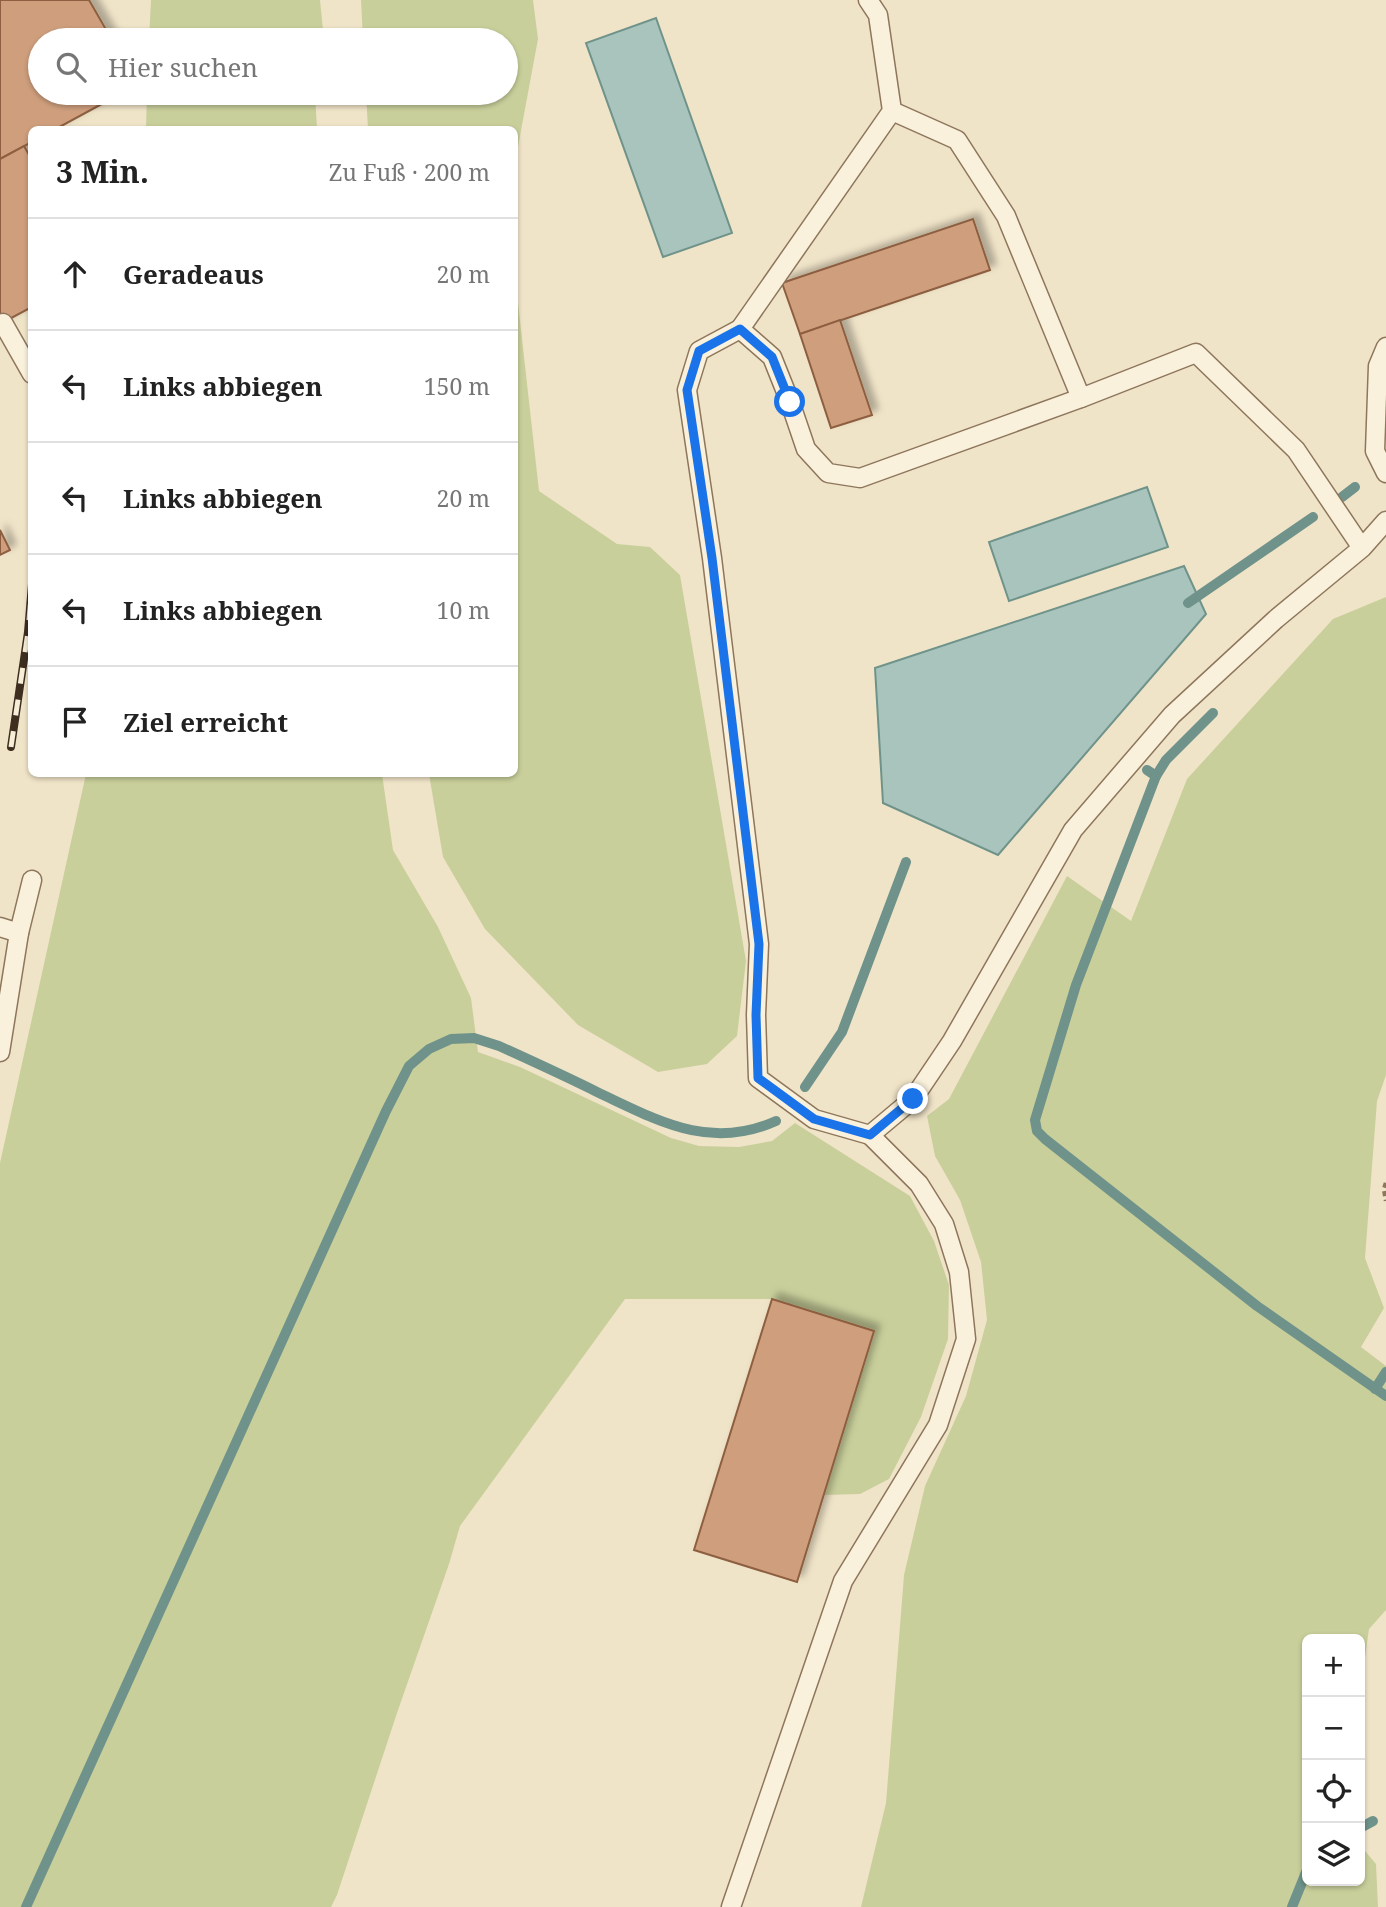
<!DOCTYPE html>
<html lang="de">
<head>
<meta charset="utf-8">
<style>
  body { margin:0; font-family:"Noto Serif",serif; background:#f2f2f2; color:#222 }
  .controls { position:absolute; right:21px; bottom:21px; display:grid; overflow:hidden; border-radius:10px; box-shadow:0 2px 5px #0004 }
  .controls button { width:63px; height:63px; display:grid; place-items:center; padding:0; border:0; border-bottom:2px solid #e0e0e0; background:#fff; color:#222; font:35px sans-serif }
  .stop { position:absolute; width:21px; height:21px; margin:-16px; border:5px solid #1a73e8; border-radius:50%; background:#fff }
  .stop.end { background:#1a73e8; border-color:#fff; box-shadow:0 2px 7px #0008 }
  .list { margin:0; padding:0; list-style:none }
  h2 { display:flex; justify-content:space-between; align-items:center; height:91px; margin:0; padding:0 28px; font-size:30px }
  h2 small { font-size:23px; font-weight:400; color:#767676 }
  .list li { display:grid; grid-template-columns:46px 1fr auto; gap:21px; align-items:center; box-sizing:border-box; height:112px; padding:0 28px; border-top:2px solid #e0e0e0 }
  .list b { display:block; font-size:26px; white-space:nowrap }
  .list em { font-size:23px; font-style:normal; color:#767676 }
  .icon { flex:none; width:38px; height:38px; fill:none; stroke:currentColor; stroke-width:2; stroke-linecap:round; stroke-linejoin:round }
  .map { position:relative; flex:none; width:1386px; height:1907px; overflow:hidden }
  .search { position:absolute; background:#fff; box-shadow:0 2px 5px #0004; left:28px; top:28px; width:490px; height:77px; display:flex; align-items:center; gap:18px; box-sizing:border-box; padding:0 24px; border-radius:38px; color:#767676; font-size:26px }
  .panel { position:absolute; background:#fff; box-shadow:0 2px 5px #0004; left:28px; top:126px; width:490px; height:651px; border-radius:10px }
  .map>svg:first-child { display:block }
  .green { fill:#c9cf9b }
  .water { fill:#a9c4bc; stroke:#6f938a; stroke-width:2 }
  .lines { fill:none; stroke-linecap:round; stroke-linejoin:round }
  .stream { stroke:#6f938a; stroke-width:10 }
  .building { fill:#cf9f7d; stroke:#8d5f41; stroke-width:2; filter:url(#shadow) }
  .service-casing { stroke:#8d765c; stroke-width:21 }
  .path { stroke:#8d765c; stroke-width:4.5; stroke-dasharray:5 3.5; stroke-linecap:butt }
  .service { stroke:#faf1dc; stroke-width:18 }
  .rail-casing { stroke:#3d2e20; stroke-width:8 }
  .rail { stroke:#f7eed8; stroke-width:5; stroke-dasharray:16; stroke-linecap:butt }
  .route { stroke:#1a73e8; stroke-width:9 }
</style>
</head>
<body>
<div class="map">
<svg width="1386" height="1907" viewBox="0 0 1386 1907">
  <defs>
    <filter id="shadow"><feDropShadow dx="6" dy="-6" stdDeviation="3.5" flood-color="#0004"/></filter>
  </defs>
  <rect width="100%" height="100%" fill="#f0e4c8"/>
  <!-- green -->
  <g class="green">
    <polygon points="151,0 320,0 324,40 149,40"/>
    <polygon points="361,0 533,0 538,39 515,163 514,130 368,129 366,93 506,93 506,40 363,40"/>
    <polygon points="147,93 315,93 317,129 146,129"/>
    <polygon points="515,276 539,491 617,544 650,547 680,575 746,961 737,1036 707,1064 658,1072 578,1025 485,929 443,857 429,774 514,774"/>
    <polygon points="1386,597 1386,1075 1377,1101 1365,1258 1384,1308 1361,1347 1386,1366 1386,1610 1369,1629 1360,1693 1360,1639 1307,1639 1307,1881 1360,1881 1360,1845 1376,1864 1378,1907 861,1907 886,1803 904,1575 925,1486 966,1396 987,1320 981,1262 960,1200 935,1156 927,1116 949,1099 1067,876 1131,921 1187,779 1333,619"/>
    <polygon points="86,774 382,774 393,850 438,927 471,998 478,1052 520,1067 671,1138 699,1146 739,1147 772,1141 795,1123 910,1196 934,1241 949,1285 948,1339 921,1417 889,1479 860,1494 823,1495 874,1331 772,1299 625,1299 460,1526 449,1564 397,1713 337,1895 331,1907 0,1907 0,1163"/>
  </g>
  <!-- water -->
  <g class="water">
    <polygon points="656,18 732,233 663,257 586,43"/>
    <polygon points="1147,487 1168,547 1009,601 989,542"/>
    <polygon points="1184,566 1206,614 998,855 883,803 875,668"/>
  </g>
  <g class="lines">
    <!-- stream -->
    <g class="stream">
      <polyline points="1342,497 1355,487"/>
      <polyline points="1188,603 1313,517"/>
      <polyline points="1147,770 1156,776 1076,985 1035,1120 1037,1131 1045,1139 1257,1306 1386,1396"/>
      <polyline points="1156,776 1166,760 1213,713"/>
      <polyline points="805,1087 842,1032 906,862"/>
      <polyline points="1375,1389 1386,1372"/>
      <polyline points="1360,1828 1373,1821"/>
      <path d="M 26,1907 L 386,1111 L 409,1066 L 429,1049 L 451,1039 L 474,1038 L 499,1046 C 532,1061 565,1076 597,1092 C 657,1120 709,1151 776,1121"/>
      <polyline points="1292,1907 1307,1870"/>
    </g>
  </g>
  <!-- building -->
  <g class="building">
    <polygon points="0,0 89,0 112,40 40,40 40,93 122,93 54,130 32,130 32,142 0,159"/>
    <polygon points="24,146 32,160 32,307 0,324 0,159"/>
    <polygon points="973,219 990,270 800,334 782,283"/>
    <polygon points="840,320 872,415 831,428 800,334"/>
    <polygon points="0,530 10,550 0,555"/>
    <polygon points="772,1299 874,1331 797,1582 694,1550"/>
  </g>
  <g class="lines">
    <defs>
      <g id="service">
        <polyline points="892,111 957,140 1006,216 1081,398"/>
        <polyline points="3,323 32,374"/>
        <polyline points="740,329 892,111 878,15 868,0"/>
        <polyline points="1386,347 1378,366 1375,451 1386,473"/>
        <polyline points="1362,548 1296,450 1196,353 1081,398 860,478 828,473 806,449 790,402 772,357 740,329 699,351 687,390 712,558 759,944 756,1015 758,1078 814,1119 870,1135 913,1099 952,1041 1073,830 1172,715 1276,619 1362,548 1386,521"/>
        <polyline points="0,927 19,933"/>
        <polyline points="0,1052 19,933 32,880"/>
        <polyline points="731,1907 843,1581 938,1425 966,1339 959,1272 944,1224 919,1184 870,1135"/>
      </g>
    </defs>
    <!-- service casing -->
    <use href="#service" class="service-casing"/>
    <!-- path -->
    <polyline class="path" points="1386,1183 1384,1189 1386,1201"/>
    <!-- service -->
    <use href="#service" class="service"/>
    <defs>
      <polyline id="rail" points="11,747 28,632 32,584"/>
    </defs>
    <!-- rail casing -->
    <use href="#rail" class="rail-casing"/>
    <!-- rail -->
    <use href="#rail" class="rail"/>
  </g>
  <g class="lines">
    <!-- route -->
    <polyline class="route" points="790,402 772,357 740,329 699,351 687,390 712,558 759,944 756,1015 758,1078 814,1119 870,1135 913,1099"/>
  </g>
</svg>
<div class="controls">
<button>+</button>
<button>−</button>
<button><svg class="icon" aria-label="locate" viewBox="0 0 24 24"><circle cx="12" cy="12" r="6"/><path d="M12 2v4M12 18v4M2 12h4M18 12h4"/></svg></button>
<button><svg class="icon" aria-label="layers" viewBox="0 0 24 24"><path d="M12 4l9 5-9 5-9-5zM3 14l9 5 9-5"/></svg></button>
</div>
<div class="stop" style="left:790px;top:402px"></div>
<div class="stop end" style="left:913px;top:1099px"></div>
<div class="search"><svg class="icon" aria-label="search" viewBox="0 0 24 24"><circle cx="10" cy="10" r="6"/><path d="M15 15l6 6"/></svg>Hier suchen</div>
<section class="panel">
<h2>3 Min.<small>Zu Fuß · 200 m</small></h2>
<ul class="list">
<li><svg class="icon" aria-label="ahead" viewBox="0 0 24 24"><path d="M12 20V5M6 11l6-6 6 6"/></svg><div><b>Geradeaus</b></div><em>20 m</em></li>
<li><svg class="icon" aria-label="left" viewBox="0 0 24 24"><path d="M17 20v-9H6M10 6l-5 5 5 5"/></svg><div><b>Links abbiegen</b></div><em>150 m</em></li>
<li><svg class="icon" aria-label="left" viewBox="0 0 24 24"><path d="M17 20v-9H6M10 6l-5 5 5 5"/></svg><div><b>Links abbiegen</b></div><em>20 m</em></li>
<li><svg class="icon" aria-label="left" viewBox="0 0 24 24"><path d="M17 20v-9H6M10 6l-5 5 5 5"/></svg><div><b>Links abbiegen</b></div><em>10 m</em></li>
<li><svg class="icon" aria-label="arrive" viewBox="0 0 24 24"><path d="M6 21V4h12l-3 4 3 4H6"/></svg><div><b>Ziel erreicht</b></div></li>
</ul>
</section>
</div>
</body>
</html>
